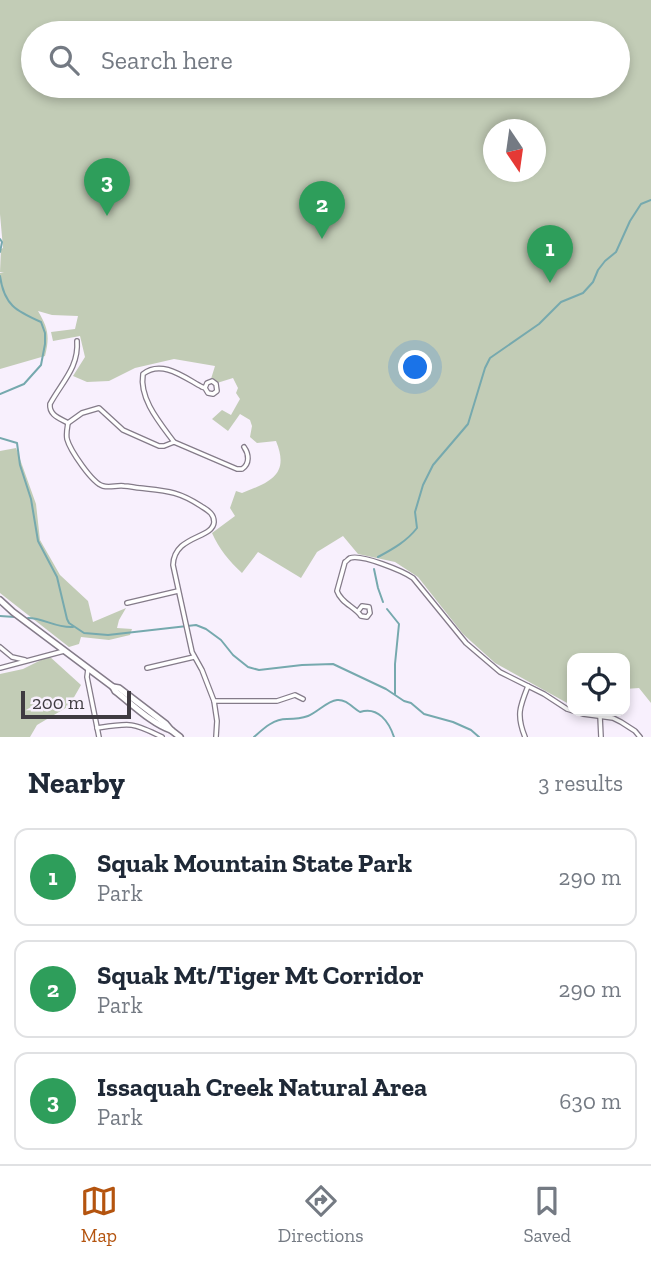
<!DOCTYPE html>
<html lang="en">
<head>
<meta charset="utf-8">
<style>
  body { margin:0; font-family:"Zilla Slab",serif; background:#f2f2f3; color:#1f2937 }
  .controls { position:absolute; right:21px; bottom:21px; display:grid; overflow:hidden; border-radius:14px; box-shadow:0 4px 10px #0003 }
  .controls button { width:63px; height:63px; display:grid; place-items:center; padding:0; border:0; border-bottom:2px solid #e0e1e3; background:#fff; color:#1f2937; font:35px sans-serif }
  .compass { position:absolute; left:483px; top:119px; width:63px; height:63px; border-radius:50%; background:#fff; box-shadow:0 4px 10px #0003; rotate:167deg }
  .scale { position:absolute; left:21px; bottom:18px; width:110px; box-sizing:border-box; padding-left:7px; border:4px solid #3f3b41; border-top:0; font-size:19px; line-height:24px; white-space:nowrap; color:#3f3b41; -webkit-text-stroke:5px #f8f0fd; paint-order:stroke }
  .you { position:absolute; left:416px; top:368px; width:24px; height:24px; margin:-18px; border:5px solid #fff; border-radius:50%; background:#1a73e8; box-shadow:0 0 0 10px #1a73e833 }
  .badge { display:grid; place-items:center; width:46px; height:46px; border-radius:50%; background:#b4540f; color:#fff; font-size:23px; font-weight:700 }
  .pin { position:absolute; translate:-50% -58px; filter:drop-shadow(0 2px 4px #0008) }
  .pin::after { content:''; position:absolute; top:37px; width:24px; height:21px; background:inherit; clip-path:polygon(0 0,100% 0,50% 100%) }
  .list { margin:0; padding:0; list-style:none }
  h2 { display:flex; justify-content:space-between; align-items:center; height:91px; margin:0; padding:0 28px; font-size:30px }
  h2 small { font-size:23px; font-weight:400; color:#747a83 }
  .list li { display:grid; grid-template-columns:46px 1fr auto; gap:21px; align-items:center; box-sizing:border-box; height:98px; margin:0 14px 14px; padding:0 14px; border:2px solid #e0e1e3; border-radius:14px }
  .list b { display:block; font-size:26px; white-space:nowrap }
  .list p { margin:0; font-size:23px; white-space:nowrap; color:#747a83 }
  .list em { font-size:23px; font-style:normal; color:#747a83 }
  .icon { flex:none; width:38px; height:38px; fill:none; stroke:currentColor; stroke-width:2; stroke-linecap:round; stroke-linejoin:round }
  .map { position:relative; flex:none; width:651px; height:737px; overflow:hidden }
  .search { position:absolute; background:#fff; box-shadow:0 4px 10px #0003; left:21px; right:21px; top:21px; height:77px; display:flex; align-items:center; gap:18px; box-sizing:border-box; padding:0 24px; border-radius:38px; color:#747a83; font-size:26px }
  .sheet { height:427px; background:#fff }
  nav { display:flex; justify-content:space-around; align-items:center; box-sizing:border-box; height:98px; border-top:2px solid #e0e1e3; background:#fff; font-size:19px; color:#747a83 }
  nav a { display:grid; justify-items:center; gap:4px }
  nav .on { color:#b4540f }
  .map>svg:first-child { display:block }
  .green { fill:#c2ccb6; fill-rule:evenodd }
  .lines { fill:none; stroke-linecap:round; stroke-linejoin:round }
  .stream { stroke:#76a9ae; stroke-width:2 }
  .street-casing { stroke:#847b89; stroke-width:6 }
  .secondary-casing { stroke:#847b89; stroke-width:8 }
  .street { stroke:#fff; stroke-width:3.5 }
  .secondary { stroke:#fff; stroke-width:5 }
</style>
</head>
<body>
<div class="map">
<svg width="651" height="737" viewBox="0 0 651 737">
  <rect width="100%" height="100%" fill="#f8f0fd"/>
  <!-- green -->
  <g class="green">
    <path d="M 0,0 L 651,0 L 651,703 L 639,688 L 625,689 L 625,658 L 572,658 L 572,705 L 569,704 L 495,663 L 463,634 L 418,577 L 395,562 L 358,554 L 343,536 L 317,552 L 301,578 L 258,552 L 242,573 C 229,561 219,549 212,533 L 235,516 L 230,508 L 236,491 L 242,493 C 270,482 290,475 276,441 L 257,443 L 250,437 L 252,426 L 250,420 L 240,414 L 228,431 L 212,419 L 222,410 L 231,415 L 240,399 L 236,393 L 238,388 L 233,378 L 217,383 L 211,379 L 215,366 L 174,359 L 135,368 L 109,381 L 87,382 L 73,376 L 85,357 L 80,336 L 53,341 L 51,332 L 75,329 L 78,316 L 52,315 L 38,311 C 48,328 50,336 45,356 L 0,369 L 0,273 L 4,272 L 0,272 L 1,249 L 3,248 L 0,214 ZM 33,33 L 618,33 L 618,86 L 33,86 ZM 494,130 L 536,130 L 536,172 L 494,172 Z"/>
    <polygon points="16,448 36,504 40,540 60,575 88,601 93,622 126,608 119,620 117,628 132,629 130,635 109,640 81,637 79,644 69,647 0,593 0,451"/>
    <polygon points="49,656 81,685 69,706 37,725 30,737 0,737 0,674 23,669"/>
  </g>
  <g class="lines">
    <!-- stream -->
    <g class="stream">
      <polyline points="0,239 2,242 0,252"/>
      <path d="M 0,276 C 4,305 16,311 41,322 L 45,333 L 45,344 L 41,365 L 24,384 L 0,394"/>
      <polyline points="0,438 17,443 20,465 31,499 38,541 57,577 67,619 69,623 84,633 108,635 196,625 206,629 221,640 233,655 248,667 259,670 302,665 333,664 386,689 404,701 411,703 424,714 453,722 471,730 479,737"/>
      <path d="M 378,557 C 393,549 407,541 417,528 L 415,512 L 423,485 L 433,465 L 468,424 L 485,368 L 490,358 L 539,324 L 561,302 L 583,293 L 593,282 L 598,270 L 605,261 L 616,252 L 630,221 L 641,204 L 651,200"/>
      <polyline points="374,569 378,588 383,602"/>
      <polyline points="387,609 399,624 395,664 395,694"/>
      <polyline points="0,616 15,617"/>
      <path d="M 28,618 C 44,618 55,628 73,627"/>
      <path d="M 254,737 C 263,729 273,719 287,719 C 295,719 300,719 308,716 C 318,712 327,701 337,700 C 346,699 353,708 360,712 C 378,706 389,722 394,737"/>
    </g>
    <defs>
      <g id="street">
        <path d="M 68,423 C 67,429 66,434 67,439 C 70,450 92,483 103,486 C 110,488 117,485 124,486 C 130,486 135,488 140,488 C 167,491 178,491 201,506 C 207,510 214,513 214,522 C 213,539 174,535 173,565 L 192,652 L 202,670 L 214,701 L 217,721 L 216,737"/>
        <path d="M 68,423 L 82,413 L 99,408 L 123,430 L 159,446 L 164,446 L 174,442 L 237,469 L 242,469 C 250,464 249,454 244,447"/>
        <path d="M 68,423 C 59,418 49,415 50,404 C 62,382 79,367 77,341"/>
        <path d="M 174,442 C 160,423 139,399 143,374 C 162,359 185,378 202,387 L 205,388 L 207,383 L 212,381 L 216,384 L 217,391 L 213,394 L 208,393 L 205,388"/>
        <polyline points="127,603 178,591"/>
        <path d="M 359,610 L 362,606 L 369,607 L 370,613 L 367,617 L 361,616 C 355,607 341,603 337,591 L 345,562 C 347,561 348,559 350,558 C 362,554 403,571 413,578 L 466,643 L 500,672 L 544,694 L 567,709 L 583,714 L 613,718 L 621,722 L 635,731 L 640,737"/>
        <polyline points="0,647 12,657 25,660"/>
        <polyline points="0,668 64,651"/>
        <polyline points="147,668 194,657"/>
        <polyline points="88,669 87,677 99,737"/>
        <polyline points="214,701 277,701 295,695 303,699"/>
        <polyline points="600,716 601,737"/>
        <path d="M 97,728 C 130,723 132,722 162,737"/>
        <path d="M 525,737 C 516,715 520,706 528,686"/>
      </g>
      <g id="secondary">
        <path d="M 0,600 L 13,612 L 113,687 L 115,691 C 131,703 152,724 171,730"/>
        <polyline points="113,687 119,688 166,724 171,730 180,737"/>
      </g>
    </defs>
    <!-- street casing -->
    <use href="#street" class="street-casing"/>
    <!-- secondary casing -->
    <use href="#secondary" class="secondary-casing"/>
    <!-- street -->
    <use href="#street" class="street"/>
    <!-- secondary -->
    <use href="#secondary" class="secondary"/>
  </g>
</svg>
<div class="controls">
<button><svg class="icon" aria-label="locate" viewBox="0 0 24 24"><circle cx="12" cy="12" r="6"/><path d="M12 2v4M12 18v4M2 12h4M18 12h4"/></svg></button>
</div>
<svg class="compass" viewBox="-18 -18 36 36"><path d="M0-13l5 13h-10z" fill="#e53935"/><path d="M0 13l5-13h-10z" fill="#747a83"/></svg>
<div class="scale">200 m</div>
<div class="you"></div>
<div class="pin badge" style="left:550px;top:283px;background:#2e9e5b">1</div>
<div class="pin badge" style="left:322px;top:239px;background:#2e9e5b">2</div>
<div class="pin badge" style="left:107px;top:216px;background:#2e9e5b">3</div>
<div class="search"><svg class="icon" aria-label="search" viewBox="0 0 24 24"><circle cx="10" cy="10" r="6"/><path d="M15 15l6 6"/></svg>Search here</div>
</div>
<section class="sheet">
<h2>Nearby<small>3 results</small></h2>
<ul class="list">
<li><span class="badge" style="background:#2e9e5b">1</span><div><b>Squak Mountain State Park</b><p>Park</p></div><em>290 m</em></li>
<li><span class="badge" style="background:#2e9e5b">2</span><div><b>Squak Mt/Tiger Mt Corridor</b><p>Park</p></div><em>290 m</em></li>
<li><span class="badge" style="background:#2e9e5b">3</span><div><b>Issaquah Creek Natural Area</b><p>Park</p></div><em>630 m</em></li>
</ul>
</section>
<nav>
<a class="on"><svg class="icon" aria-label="map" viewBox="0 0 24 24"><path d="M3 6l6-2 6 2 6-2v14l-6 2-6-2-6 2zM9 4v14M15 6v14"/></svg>Map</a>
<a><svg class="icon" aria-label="directions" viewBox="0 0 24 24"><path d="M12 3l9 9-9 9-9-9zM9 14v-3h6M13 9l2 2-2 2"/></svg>Directions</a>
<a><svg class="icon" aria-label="saved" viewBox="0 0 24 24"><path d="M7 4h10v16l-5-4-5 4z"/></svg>Saved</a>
</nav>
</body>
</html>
